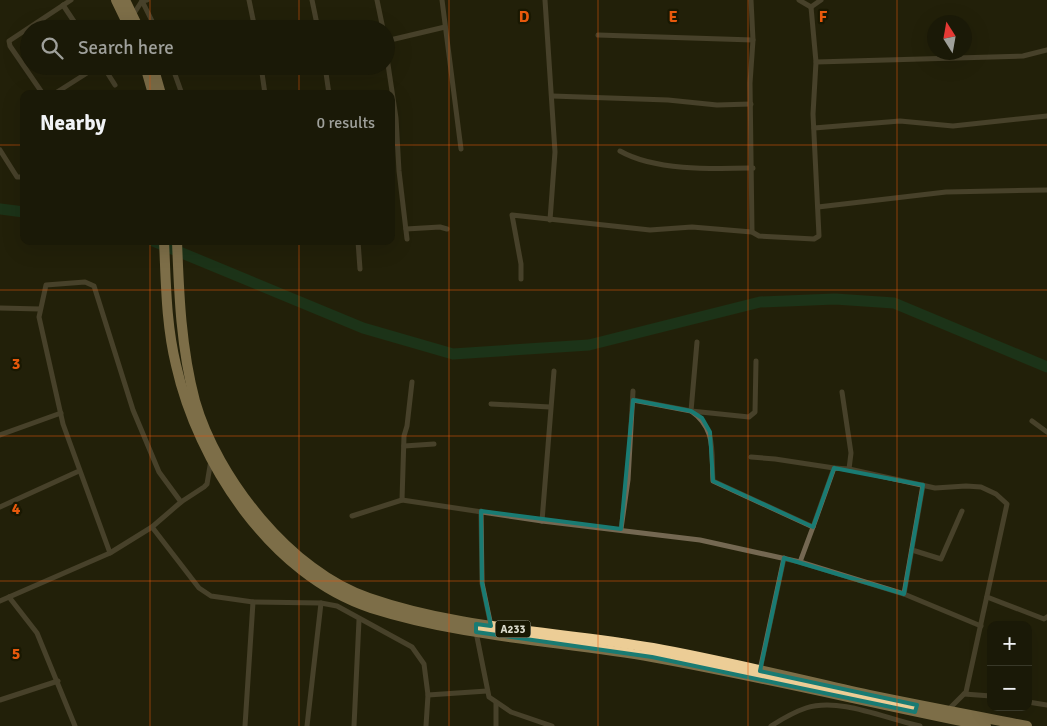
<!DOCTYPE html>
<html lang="en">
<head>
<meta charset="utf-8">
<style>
  body { margin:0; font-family:Signika,sans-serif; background:#232211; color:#f1f3f6 }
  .controls { position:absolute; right:15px; bottom:15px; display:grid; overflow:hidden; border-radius:10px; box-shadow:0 5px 20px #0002 }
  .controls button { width:45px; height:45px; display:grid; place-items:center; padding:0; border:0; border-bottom:1px solid #383828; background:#1a1907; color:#f1f3f6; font:25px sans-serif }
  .compass { position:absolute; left:927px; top:15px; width:45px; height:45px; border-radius:50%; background:#1a1907; box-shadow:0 5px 20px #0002; rotate:349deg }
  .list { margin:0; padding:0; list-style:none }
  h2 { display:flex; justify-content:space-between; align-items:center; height:65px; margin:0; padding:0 20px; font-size:21px }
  h2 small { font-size:16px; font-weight:400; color:#9fa09b }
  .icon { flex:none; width:28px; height:28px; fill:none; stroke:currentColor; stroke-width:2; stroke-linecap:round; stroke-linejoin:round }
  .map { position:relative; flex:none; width:1047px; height:726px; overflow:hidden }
  .search { position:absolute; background:#1a1907; box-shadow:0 5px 20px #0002; left:20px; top:20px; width:375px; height:55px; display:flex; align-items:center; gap:12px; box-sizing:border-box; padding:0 18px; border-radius:28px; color:#9fa09b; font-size:19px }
  .panel { position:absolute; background:#1a1907; box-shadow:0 5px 20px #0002; left:20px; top:90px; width:375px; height:155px; border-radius:10px }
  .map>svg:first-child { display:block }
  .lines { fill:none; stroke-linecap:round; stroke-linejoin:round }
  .river { stroke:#144a2a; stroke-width:11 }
  .street { stroke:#746852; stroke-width:5 }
  .highway { stroke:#eccd96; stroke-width:10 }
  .marked { fill:none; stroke:#197b73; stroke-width:4; stroke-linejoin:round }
  .grid { fill:none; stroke:#e8590c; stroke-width:1; stroke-opacity:0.55 }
  .labels { text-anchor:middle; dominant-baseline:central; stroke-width:4.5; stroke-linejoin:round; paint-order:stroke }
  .shield { fill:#191802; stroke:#a1a08f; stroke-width:1 }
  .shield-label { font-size:11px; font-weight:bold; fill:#dbdbcc }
  .grid-label { font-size:16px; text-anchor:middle; font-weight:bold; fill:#e8590c; stroke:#191802; stroke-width:4.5; stroke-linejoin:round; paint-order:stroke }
</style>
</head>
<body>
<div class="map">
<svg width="1047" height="726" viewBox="0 0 1047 726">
  <rect width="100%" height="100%" fill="#232109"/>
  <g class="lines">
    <!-- river -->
    <g class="river">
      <polyline points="0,209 24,212"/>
      <polyline points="153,241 363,328 453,354 589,345 760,302 835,299 894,303 1047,367"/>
    </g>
    <!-- street -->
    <g class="street">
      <polyline points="249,0 255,29"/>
      <polyline points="312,0 318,29"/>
      <polyline points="377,0 383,29"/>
      <polyline points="442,0 461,149"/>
      <polyline points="545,0 555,152 550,220"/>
      <polyline points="751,0 753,40 750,83 752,232"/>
      <polyline points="799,0 811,7"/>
      <polyline points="142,1 156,29"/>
      <polyline points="63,5 79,29"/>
      <polyline points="811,7 821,0"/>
      <polyline points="133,15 142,1 147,0"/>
      <polyline points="598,35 753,40"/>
      <polyline points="386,41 445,27"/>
      <polyline points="386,51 396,118 399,171 407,239"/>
      <polyline points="816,62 1023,56 1047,50"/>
      <polyline points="103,66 115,85"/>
      <polyline points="172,66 182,94"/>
      <polyline points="261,66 265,94"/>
      <polyline points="325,66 329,94"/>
      <polyline points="43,94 10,46 9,41 71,0"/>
      <polyline points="54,94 98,66"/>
      <polyline points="552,96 668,100 717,105 751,104"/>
      <polyline points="814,128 900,121 953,126 1047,116"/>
      <polyline points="0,150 17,177 24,177"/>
      <path d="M 620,151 C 655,171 713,169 753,168"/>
      <polyline points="818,207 946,192 1047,190"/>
      <polyline points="406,229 440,227 447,229"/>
      <polyline points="358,241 360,269"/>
      <polyline points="521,279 521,264 512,215 650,230 692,227 752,232 759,236 814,239 819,236 813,114 816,62 811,7"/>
      <polyline points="0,308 40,309"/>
      <path d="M 697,342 L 691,411 C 717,429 711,452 713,481 L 813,527 L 800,562"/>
      <polyline points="842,392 851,453 849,469"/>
      <polyline points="633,400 691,411 749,417 755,412 756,361"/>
      <polyline points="491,404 550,407"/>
      <polyline points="1032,421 1047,432"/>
      <polyline points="0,435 61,413"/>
      <polyline points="404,446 434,444"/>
      <polyline points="751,457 775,459 834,468"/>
      <polyline points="402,500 404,436 407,426 412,382"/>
      <polyline points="0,507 79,471"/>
      <polyline points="481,511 482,583 491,626"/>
      <polyline points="352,516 402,500 542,521 700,540 800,562 904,594 981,626"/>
      <polyline points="542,521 554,371"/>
      <polyline points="152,527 199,588 211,596 253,602 321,603 337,606 412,647 424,664 428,695 426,726"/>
      <polyline points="813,527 834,468 849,469 935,488 966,486 981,487 996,494 1007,504 966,692 948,710"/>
      <polyline points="621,529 628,480 633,391"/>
      <polyline points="912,550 941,559 962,511"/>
      <polyline points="110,553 63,424 39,317 46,285 85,282 94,286 133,410 159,472 181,502"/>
      <polyline points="904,594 923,485"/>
      <polyline points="9,597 37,633 75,726"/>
      <polyline points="987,597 1044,619 1047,617"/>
      <polyline points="0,601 110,553 152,527 181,502 204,487 207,484 211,460"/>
      <polyline points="476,632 489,697 511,712 552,726"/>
      <polyline points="760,670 784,558"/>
      <polyline points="964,694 991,696"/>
      <polyline points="428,695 487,691"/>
      <polyline points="0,700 58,681"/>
      <polyline points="1028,702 1047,705"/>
      <polyline points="496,703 496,726"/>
      <polyline points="245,726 253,602"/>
      <polyline points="307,726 321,603"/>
      <polyline points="354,726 359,620"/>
      <path d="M 771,726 C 782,719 794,712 806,708 C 840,697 886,719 920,726"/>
    </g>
    <!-- highway -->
    <g class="highway">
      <polyline points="116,0 130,29"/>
      <polyline points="125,0 139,29"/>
      <polyline points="145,66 153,94"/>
      <polyline points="153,66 161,94"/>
      <path d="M 164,241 C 166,283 166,324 176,365 C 198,463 271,575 371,608 C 462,637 559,641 652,657 C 764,677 875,704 986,726"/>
      <path d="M 177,241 C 179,295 181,348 195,401 C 217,478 291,572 369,598 C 461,630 558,631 653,648 C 725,661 797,679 869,695 C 922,706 975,716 1027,726"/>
    </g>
  </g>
  <!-- marked area -->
  <path d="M0 0H1047V726H0ZM 633,400 L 691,411 L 702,418 L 710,432 L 713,481 L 813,527 L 834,468 L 923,485 L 904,594 L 784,558 L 760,671 L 917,705 L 915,712 L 652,657 L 476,632 L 476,624 L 491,626 L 482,583 L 481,511 L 621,529 Z" fill="#232109" fill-opacity=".55" fill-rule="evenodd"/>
  <path class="marked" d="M 633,400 L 691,411 L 702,418 L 710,432 L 713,481 L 813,527 L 834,468 L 923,485 L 904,594 L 784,558 L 760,671 L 917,705 L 915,712 L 652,657 L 476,632 L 476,624 L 491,626 L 482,583 L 481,511 L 621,529 Z"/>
  <!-- grid -->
  <path class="grid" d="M 150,0 L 150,29M 299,0 L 299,29M 449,0 L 449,726M 598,0 L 598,726M 748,0 L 748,726M 897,0 L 897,726M 150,66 L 150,94M 299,66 L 299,94M 0,145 L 24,145M 391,145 L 1047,145M 150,241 L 150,726M 299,241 L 299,726M 0,290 L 1047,290M 0,436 L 1047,436M 0,581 L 1047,581"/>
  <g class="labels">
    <!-- shield labels -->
    <rect class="shield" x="495.5" y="620.5" width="35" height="17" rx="4"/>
    <g class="shield-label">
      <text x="513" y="629">A233</text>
    </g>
  </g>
  <g class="grid-label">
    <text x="524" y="22">D</text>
    <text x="673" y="22">E</text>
    <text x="823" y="22">F</text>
    <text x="16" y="369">3</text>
    <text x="16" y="514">4</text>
    <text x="16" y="659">5</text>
  </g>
</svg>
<div class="controls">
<button>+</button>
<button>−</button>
</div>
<svg class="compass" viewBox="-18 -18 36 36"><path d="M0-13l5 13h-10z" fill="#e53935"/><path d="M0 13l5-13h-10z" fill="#9fa09b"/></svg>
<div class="search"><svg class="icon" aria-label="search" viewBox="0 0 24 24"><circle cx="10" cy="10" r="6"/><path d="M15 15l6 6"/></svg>Search here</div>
<section class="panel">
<h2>Nearby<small>0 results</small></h2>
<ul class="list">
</ul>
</section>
</div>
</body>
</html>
